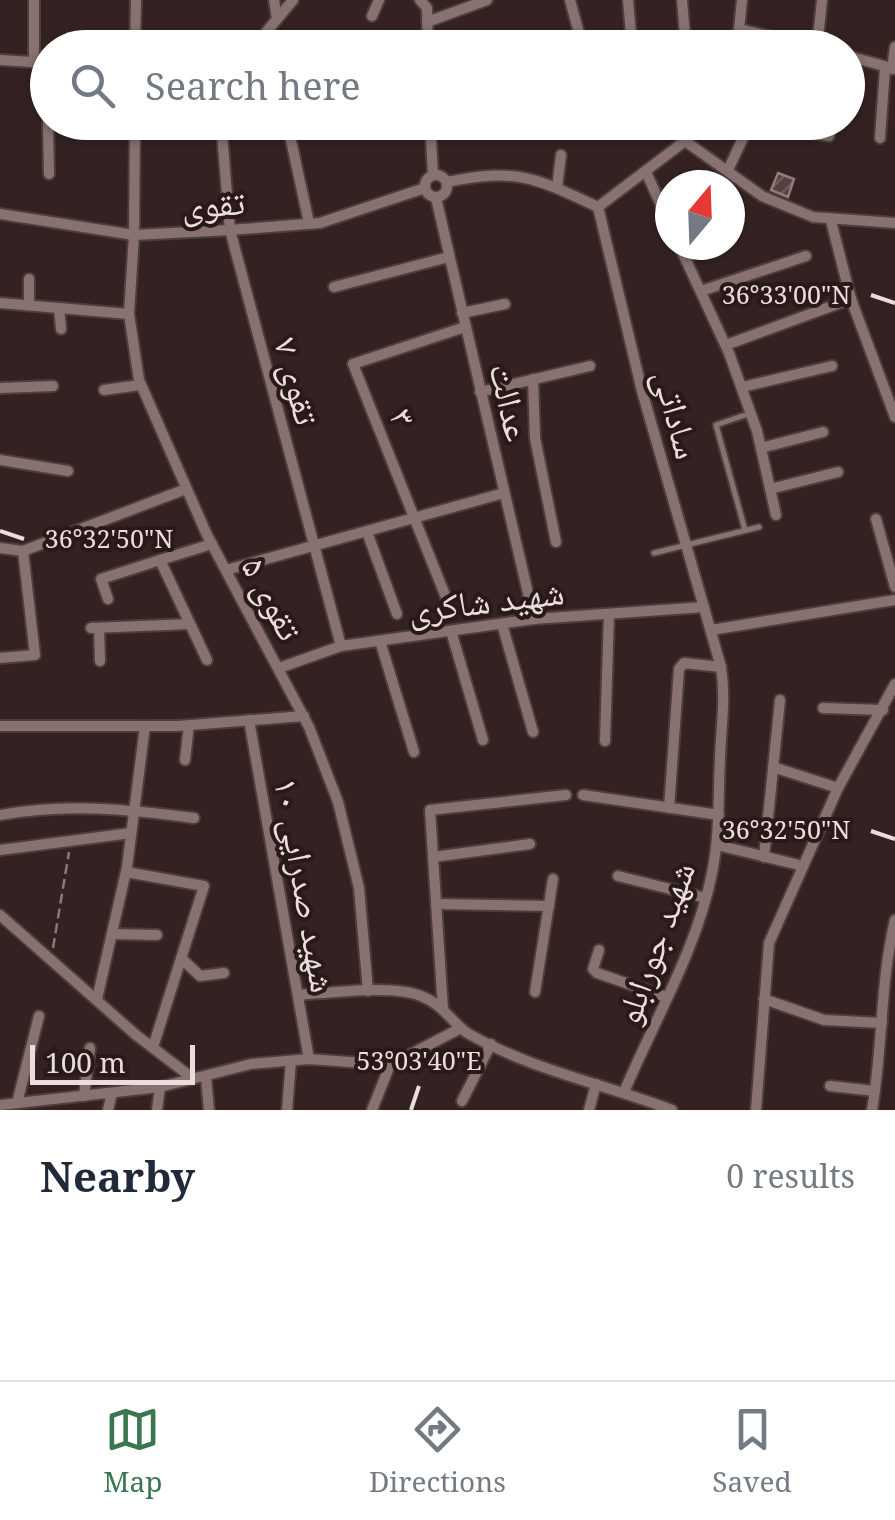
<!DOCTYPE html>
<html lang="en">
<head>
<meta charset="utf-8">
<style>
  body { margin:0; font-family:"Noto Serif","Noto Naskh Arabic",serif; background:#f2f2f3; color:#1f2937 }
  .compass { position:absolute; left:655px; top:170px; width:90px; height:90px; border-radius:50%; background:#fff; box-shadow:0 2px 8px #0004; rotate:19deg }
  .scale { position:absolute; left:30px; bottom:25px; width:165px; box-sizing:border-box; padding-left:10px; border:5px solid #eadddd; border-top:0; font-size:28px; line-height:35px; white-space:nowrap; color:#eadddd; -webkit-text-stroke:8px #291919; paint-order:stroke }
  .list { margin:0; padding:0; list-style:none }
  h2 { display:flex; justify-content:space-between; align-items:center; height:130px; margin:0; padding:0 40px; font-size:42px }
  h2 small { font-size:32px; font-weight:400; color:#747a83 }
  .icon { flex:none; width:55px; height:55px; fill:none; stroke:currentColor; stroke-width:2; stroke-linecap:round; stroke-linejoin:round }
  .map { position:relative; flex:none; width:895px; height:1110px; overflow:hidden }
  .search { position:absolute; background:#fff; box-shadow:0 2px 8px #0004; left:30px; right:30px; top:30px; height:110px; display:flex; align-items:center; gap:25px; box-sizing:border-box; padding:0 35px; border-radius:55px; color:#747a83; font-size:38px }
  .sheet { height:270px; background:#fff }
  nav { display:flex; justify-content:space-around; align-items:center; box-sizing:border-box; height:140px; border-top:2px solid #e0e1e3; background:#fff; font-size:28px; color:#747a83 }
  nav a { display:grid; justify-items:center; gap:5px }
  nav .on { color:#3a7650 }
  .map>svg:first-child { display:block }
  .building { fill:url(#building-hatch); stroke:#917b7b; stroke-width:2.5 }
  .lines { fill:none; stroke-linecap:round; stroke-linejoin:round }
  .service-casing { stroke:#4d3d3d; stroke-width:9 }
  .minor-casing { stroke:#4d3d3d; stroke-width:14 }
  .path { stroke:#897979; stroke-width:2.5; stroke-dasharray:10 5; stroke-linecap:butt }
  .service { stroke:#877271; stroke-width:5 }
  .minor { stroke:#877271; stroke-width:10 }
  .ticks { fill:none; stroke:#eadddd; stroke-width:4 }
  .labels { text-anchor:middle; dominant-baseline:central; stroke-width:8; stroke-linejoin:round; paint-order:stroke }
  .street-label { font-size:35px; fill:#eadddd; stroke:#291919 }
  .ticks-label { font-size:25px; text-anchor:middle; fill:#eadddd; stroke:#291919; stroke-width:8; stroke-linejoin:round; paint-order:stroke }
</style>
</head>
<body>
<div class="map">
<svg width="895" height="1110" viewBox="0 0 895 1110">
  <defs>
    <pattern id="building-hatch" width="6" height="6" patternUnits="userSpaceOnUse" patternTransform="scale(2.5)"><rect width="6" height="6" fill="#544040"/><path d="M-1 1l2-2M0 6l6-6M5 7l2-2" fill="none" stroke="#6d5b5b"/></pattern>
  </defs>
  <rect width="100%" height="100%" fill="#342222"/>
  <!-- building -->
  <polygon class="building" points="778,173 794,179 788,197 771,190"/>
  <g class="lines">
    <defs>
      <g id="service">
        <polyline points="745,530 716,425 748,414"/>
        <polyline points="654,553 759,527"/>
      </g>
      <g id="minor">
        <polyline points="274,0 277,19"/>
        <polyline points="420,0 427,8 428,48"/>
        <polyline points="570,0 583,48"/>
        <polyline points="628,0 632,46"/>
        <polyline points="682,0 686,48"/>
        <polyline points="742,0 739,29 820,48"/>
        <polyline points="372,16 379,0"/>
        <polyline points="427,22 487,0"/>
        <polyline points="135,48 136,0"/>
        <polyline points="253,48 293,0"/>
        <polyline points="817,48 822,0"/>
        <polyline points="848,56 895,69"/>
        <polyline points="0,60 48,63"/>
        <polyline points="34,62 34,0"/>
        <polyline points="892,69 895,47"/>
        <polyline points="48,122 49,174"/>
        <polyline points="135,122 134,235 129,314 139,380 207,535 309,727 338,802 359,888 368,991"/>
        <polyline points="221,122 230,230 341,646"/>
        <polyline points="287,122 309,223"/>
        <polyline points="430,122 433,175"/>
        <polyline points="880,138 885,68"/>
        <polyline points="685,141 762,196 813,217 895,223"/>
        <polyline points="728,170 750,123 829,136"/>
        <polyline points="646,172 670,225"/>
        <circle cx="436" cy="186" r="11"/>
        <path d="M 447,182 C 517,168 534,177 598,207"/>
        <polyline points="557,188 561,155"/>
        <polyline points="436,198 534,619"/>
        <polyline points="0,214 134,235 230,230 320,223 425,188"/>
        <polyline points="831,221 851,299 895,417"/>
        <polyline points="679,245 729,353 757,431 776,515"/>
        <polyline points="29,279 29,305"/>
        <polyline points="334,287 449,257"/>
        <polyline points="701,291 806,256"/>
        <polyline points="0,303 129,314"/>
        <polyline points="59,308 61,329"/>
        <polyline points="462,313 505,304"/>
        <polyline points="726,345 851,299"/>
        <polyline points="533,379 535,438 556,542"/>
        <polyline points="742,387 832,366"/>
        <polyline points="0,388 53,386"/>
        <polyline points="104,390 140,385"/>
        <polyline points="480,392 590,366"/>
        <polyline points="761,448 823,432"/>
        <polyline points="0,460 68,471"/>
        <polyline points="770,489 838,472"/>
        <polyline points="876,519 895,587"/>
        <polyline points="367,532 397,614"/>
        <polyline points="0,548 23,551 186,489"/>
        <polyline points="226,570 504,493"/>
        <polyline points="108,599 101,579 160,560"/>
        <polyline points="447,600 353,364 465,327"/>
        <polyline points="502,624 533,732"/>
        <polyline points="91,628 190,624"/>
        <polyline points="99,628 100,661"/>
        <polyline points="711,630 895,600"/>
        <polyline points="451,631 483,740"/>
        <polyline points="380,641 414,752"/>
        <polyline points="0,658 35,655 23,551"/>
        <polyline points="207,660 160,560 212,544"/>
        <polyline points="279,668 341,646 534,619 704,607"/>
        <polyline points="823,708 883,710"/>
        <polyline points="249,720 309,1059"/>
        <polyline points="0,726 178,726 304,716"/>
        <polyline points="605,741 609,614"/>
        <polyline points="185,760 189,725"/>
        <polyline points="773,767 838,788"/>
        <polyline points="583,795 719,815"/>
        <polyline points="669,808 679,669 684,663 721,667"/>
        <path d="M 0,815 C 67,803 126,809 194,818"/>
        <polyline points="717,845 803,866"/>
        <polyline points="0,850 131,833"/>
        <polyline points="433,857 530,844"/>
        <polyline points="764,857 780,700"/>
        <polyline points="126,872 204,886 153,1047"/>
        <polyline points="618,876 706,898"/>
        <polyline points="436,904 549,906"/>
        <polyline points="0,915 136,1035 191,1077"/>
        <polyline points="112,934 157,935"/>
        <polyline points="599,950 593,969 597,973 666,997"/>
        <polyline points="181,958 200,976 224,973"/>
        <polyline points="535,992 553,879"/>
        <path d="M 298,995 C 329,993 394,984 421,996 C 445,1005 453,1025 469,1034 C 532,1070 604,1084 672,1110"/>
        <polyline points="97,999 127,867 145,726"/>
        <polyline points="764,999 824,1020 882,1023"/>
        <polyline points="443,1009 430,810 566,795"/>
        <polyline points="206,1077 209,1110"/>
        <polyline points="830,1086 875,1091"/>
        <path d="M 624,1092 C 654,1021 697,949 712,873 C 720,834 718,797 720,758 C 721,727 726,699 721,667 L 642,391 L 598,207 L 685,141 L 696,122"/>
        <polyline points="84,1096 90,1048"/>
        <polyline points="462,1101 491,1044"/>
        <polyline points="17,1103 39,1016"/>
        <polyline points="0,1105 160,1087 251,1064 309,1059 390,1065 461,1028"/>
        <polyline points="108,1110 112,1093"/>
        <polyline points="157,1110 160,1087"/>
        <polyline points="287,1110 291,1061"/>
        <polyline points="372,1110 390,1065"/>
        <polyline points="589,1110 596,1084"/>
        <polyline points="756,1110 769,943 838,788 895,684"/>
        <path d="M 872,1110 C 883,1047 880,982 895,920"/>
      </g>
    </defs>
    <!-- service casing -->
    <use href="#service" class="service-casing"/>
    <!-- minor casing -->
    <use href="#minor" class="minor-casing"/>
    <!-- path -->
    <polyline class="path" points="53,948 69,852"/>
    <!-- service -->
    <use href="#service" class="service"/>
    <!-- minor -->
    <use href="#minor" class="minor"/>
  </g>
  <!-- ticks -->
  <path class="ticks" d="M 871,295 L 895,303M 0,531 L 24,539M 871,831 L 895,839M 411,1110 L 419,1086"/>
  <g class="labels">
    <!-- street labels -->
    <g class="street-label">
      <text transform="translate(213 203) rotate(-4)">تقوی</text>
      <text transform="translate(298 381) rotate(75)">تقوی ۷</text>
      <text transform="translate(511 402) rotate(77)">عدالت</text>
      <text transform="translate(678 414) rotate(75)">ساداتی</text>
      <text transform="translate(404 417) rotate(68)">۳</text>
      <text transform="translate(273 598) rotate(62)">تقوی ۵</text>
      <text transform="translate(486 600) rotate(-7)">شهید شاکری</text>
      <text transform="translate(306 885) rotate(80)">شهید صدرایی ۱۰</text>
      <text transform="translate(654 943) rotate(-70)">شهید جورابلو</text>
    </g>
  </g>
  <g class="ticks-label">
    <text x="786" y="304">36°33'00"N</text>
    <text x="109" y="548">36°32'50"N</text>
    <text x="786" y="839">36°32'50"N</text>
    <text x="419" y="1070">53°03'40"E</text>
  </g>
</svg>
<svg class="compass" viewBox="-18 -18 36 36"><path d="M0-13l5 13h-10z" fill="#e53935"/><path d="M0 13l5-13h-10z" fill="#747a83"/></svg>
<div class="scale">100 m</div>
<div class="search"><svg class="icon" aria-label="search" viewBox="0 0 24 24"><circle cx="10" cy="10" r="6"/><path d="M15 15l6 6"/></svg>Search here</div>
</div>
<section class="sheet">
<h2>Nearby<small>0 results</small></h2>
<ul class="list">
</ul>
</section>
<nav>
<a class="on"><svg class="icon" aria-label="map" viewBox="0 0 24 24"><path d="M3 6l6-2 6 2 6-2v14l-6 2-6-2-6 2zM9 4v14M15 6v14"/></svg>Map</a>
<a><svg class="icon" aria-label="directions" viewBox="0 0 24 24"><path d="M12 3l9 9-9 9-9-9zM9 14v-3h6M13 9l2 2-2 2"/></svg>Directions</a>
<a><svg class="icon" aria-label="saved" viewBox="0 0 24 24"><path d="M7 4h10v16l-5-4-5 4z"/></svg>Saved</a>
</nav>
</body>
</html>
